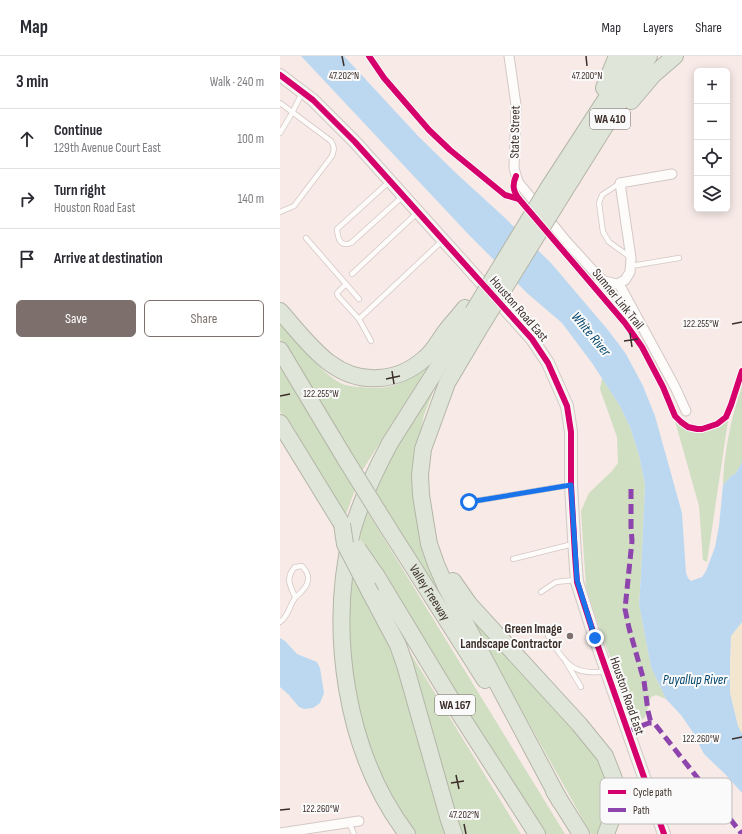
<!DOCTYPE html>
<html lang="en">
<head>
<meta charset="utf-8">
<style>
  body { margin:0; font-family:"Sofia Sans Condensed",sans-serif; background:#f7f7f7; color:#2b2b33 }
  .controls { position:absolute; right:12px; top:12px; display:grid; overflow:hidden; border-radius:6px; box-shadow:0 2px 10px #0003 }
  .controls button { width:36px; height:36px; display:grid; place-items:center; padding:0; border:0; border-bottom:1px solid #e1e1e2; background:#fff; color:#2b2b33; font:20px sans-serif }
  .stop { position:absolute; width:12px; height:12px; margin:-9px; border:3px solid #1a73e8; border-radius:50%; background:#fff }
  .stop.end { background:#1a73e8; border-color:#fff; box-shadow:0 1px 4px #0008 }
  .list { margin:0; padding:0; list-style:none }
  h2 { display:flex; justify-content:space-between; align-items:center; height:52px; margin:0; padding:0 16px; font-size:17px }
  h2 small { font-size:13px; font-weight:400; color:#7c7c81 }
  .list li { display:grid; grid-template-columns:26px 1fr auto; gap:12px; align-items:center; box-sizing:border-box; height:60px; padding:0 16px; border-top:1px solid #e1e1e2 }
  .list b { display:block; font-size:15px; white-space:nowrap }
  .list p { margin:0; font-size:13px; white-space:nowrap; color:#7c7c81 }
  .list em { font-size:13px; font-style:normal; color:#7c7c81 }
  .actions { display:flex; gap:8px; padding:12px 16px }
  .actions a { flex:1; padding:9px 0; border:1px solid #7d706c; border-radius:6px; text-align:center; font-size:14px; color:#7d706c }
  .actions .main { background:#7d706c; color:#fff }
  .icon { flex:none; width:22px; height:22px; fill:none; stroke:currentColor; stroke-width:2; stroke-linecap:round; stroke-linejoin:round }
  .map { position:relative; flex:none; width:462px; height:778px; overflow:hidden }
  header { display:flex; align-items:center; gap:24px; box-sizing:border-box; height:56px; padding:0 20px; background:#fff; border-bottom:1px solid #e1e1e2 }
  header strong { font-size:19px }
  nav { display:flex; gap:22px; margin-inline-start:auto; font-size:14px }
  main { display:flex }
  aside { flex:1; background:#fff }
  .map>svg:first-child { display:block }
  .green { fill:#d0dec2 }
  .sand { fill:#f2e6d0 }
  .water { fill:#bcd8f0 }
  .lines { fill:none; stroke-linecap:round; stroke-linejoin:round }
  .lane-casing { stroke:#d4c8c4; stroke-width:6 }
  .street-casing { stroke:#d4c8c4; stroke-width:11 }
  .secondary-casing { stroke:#d4c8c4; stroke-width:14 }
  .highway-casing { stroke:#b4b6a7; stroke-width:18 }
  .lane { stroke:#fefcfb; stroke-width:4.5 }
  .street { stroke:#fefcfb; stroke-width:9 }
  .secondary { stroke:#f4f5f1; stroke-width:12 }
  .highway { stroke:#dfe6d9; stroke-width:16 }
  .highway-bridge-casing { stroke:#b4b6a7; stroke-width:18; stroke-linecap:butt }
  .highway-bridge { stroke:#dfe6d9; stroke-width:16 }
  .quiet { stroke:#8e44ad; stroke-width:5; stroke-dasharray:10 5; stroke-linecap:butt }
  .cycleway-casing { stroke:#fafafa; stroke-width:8 }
  .cycleway { stroke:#d6006c; stroke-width:6 }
  .route { stroke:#1a73e8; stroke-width:5 }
  .ticks { fill:none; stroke:#3c2e29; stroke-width:1.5 }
  .poi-dot { fill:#7d706c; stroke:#fafafa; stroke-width:1.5 }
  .labels { text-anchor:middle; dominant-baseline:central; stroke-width:4; stroke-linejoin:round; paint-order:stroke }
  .shield { fill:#fafafa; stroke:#756b68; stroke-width:1 }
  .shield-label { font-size:12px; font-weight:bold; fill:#3c2e29 }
  .street-label { font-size:13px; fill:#3c2e29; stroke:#fafafa }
  .poi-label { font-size:13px; font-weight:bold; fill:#3c2e29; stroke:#fafafa; text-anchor:end }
  .water-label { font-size:14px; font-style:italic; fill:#00456b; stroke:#fafafa }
  .key { fill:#fafafa; stroke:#c1bdbb; stroke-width:1 }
  .key-label { font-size:11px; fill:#3c2e29 }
  .ticks-label { font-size:10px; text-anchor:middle; fill:#3c2e29; stroke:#fafafa; stroke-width:4; stroke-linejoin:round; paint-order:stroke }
</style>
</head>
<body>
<header>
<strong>Map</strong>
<nav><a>Map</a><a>Layers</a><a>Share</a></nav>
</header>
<main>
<aside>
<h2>3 min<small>Walk · 240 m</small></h2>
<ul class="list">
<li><svg class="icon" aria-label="ahead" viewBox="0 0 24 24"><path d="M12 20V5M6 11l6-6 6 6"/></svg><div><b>Continue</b><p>129th Avenue Court East</p></div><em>100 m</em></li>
<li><svg class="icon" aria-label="right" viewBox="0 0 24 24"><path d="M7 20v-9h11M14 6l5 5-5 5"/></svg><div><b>Turn right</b><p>Houston Road East</p></div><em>140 m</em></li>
<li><svg class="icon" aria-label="arrive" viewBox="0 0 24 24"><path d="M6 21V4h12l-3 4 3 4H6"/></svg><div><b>Arrive at destination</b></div></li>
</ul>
<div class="actions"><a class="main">Save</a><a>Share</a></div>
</aside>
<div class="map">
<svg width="462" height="778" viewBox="0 0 462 778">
  <rect width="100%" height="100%" fill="#f7eae7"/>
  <!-- green -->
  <g class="green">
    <path d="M 0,265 C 17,285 33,308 54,323 C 61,329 72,331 81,331 C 112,335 126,327 150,307 L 82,415 L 0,283 Z"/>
    <polygon points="0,311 75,434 65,461 0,355"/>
    <polygon points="159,321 144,359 139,383 134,447 140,487 157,532 95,437 114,397"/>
    <polygon points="322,322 340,350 350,371 359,399 365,429 361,519 359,548 371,611 386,643 376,639 371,641 365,661 360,666 353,665 316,562 306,531 301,455 309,437 332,415 338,407 337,381 320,333"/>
    <path d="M 462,330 L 462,406 L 456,417 L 451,420 L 443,429 C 444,395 451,363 462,330 Z"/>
    <path d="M 449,358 L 427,506 L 423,504 L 419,450 L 395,365 C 415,378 435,380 449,358 Z"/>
    <polygon points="87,455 285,778 261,778 79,482"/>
    <polygon points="72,515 112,594 119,615 160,763 165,778 133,778 105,732 83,678 71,620 68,560"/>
    <polygon points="185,551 267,642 324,709 331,742 319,778 311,778 205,589"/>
    <polygon points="120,580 241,778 181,778"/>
  </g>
  <!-- sand -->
  <polygon class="sand" points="462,566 462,678 458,670 450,637 450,605 451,580"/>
  <!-- water -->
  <g class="water">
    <polygon points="21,0 64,0 139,81 178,119 223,160 271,207 328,274 346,298 363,330 375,360 402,457 406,517 408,522 411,525 422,521 426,515 435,491 439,470 443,429 451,420 456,417 462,406 462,566 451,580 450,605 450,637 458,670 462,678 462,737 445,718 424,698 412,675 401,659 386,643 371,611 359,548 361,519 365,429 359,399 350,371 340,350 312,307 282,267 247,237 190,180"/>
    <polygon points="0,582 5,585 17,598 37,606 40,612 44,637 40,647 33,652 24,653 19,651 9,639 0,631"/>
  </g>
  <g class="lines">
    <defs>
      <g id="lane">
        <path d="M 0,47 L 51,85 C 55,91 54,94 52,100 L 14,150 L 0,156"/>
        <polyline points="0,77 12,57 22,37"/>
        <path d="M 110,125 L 57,173 C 58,183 60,191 71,187 L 122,141"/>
        <polyline points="340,127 322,139 319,147 323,176 329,186 350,201"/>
        <polyline points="26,182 79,243"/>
        <polyline points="351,210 399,202"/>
        <polyline points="72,218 137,157"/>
        <polyline points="66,228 57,237 58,240 79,263 91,285"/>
        <polyline points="79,263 162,185"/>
        <polyline points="189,446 290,429"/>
        <polyline points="233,503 293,488"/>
        <polyline points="261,536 276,526 295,524"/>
        <path d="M 0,566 C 9,560 9,550 15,542 C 17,539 20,538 22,535 C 30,527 30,518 22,510 L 15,511 C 5,522 10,529 15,541"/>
        <path d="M 268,580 C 285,606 292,621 326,615"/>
        <polyline points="286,606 301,631"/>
        <polyline points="69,766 74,778"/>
      </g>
      <g id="street">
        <polyline points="229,0 236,49 234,112 238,126 287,186 318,220 324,225 337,228 345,224 350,216 351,202 340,127 392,118"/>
        <polyline points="339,228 395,331 406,355"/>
        <polyline points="0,777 79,765"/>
      </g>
      <polyline id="secondary" points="0,19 33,44 75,86 252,283 268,307 287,350 291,376 291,429 295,499 297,526 315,582 384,778"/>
      <g id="highway">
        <polyline points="324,32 337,0"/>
        <polyline points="351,45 373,19 395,0"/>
        <polyline points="269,131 354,0"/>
        <polyline points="280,142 369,0"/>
        <path d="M 0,255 C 27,285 53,326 99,322 C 116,321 132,314 145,302 C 154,295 159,284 166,275 C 172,267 179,260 185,252"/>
        <polyline points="202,268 167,327 143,393 140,419 141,439 146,470 149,488 156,508 166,531 280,745"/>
        <polyline points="0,294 66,404"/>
        <polyline points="0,367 62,468"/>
        <path id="s1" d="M 107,470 L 205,624"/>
        <polyline points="96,519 183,663 257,778"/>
        <polyline points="173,525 189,548 299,668 325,700 334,723 335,736 333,759 326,778"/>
        <polyline points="91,538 118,589 125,609 169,764 174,778"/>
        <polyline points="274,735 301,778"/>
        <path d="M 127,778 C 65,696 48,575 72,476 C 80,446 95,415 110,387 L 193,256"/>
      </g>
    </defs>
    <!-- lane casing -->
    <use href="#lane" class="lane-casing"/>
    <!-- street casing -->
    <use href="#street" class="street-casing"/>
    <!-- secondary casing -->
    <use href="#secondary" class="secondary-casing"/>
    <!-- highway casing -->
    <use href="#highway" class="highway-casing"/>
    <!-- lane -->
    <use href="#lane" class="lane"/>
    <!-- street -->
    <use href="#street" class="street"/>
    <!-- secondary -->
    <use href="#secondary" class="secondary"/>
    <!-- highway -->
    <use href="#highway" class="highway"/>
    <defs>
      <g id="highway-bridge">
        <polyline points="193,256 269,131"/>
        <polyline points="202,268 280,142"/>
        <polyline points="66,404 107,470"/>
        <polyline points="62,468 65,488 91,538"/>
        <polyline points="78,493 96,519"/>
      </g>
    </defs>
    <!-- highway-bridge casing -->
    <use href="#highway-bridge" class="highway-bridge-casing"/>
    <!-- highway-bridge -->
    <use href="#highway-bridge" class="highway-bridge"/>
    <!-- quiet -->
    <g class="quiet">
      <polyline points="351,433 351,471 352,485 345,553 349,572 364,625 368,655 371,667"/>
      <polyline points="348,675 369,667 374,667 462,778"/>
    </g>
    <defs>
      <g id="cycleway">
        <polyline points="89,0 104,22 149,74 170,94 225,139 239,143"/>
        <polyline points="0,19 33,44 75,86 252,283 268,307 287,350 291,376 291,429 295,499 297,526 315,582 384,778"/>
        <path d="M 236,120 C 232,129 233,135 239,143 L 345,267 L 362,291 L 383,331 L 395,360 L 401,366 L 408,371 L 417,373 L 422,373 L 437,368 L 446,361 L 451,349 L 462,315"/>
      </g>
    </defs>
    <!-- cycleway casing -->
    <use href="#cycleway" class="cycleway-casing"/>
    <!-- cycleway -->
    <use href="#cycleway" class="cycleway"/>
  </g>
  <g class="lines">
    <!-- route -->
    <polyline class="route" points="189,446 291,429 297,524 315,582"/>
  </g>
  <!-- ticks -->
  <path class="ticks" d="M 62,0 L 64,10M 306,0 L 307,10M 452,268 L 462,266M 350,277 L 352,291M 344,285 L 358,283M 112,315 L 114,328M 106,323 L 120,320M 0,340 L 10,338M 452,683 L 462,681M 176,719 L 179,733M 171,727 L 184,725M 0,754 L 10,753M 184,768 L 186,778"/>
  <!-- markers -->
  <circle class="poi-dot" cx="290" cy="580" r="4"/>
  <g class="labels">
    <!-- shield labels -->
    <g class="shield">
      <rect x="310" y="53" width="40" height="20" rx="3"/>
      <rect x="155" y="639" width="40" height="20" rx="3"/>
    </g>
    <g class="shield-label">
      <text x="330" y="63">WA 410</text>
      <text x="175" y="649">WA 167</text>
    </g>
    <!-- street labels -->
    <g class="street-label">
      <text transform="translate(235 76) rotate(-89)">State Street</text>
      <text transform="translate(338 243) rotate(51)">Sumner Link Trail</text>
      <text transform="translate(239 253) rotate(49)">Houston Road East</text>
      <text stroke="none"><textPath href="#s1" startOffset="79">Valley Freeway</textPath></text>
      <text transform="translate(347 640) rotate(71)">Houston Road East</text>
    </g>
    <!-- poi labels -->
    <g class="poi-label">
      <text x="282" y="573">Green Image<tspan x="282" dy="15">Landscape Contractor</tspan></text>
    </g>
    <!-- water labels -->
    <g class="water-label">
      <text transform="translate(311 278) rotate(50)">White River</text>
      <text x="415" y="623">Puyallup River</text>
    </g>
  </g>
  <!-- legend -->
  <rect x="320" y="722" width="132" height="46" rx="6" class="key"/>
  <rect x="328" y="734" width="18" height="4" fill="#d6006c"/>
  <rect x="328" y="752" width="18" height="4" fill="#8e44ad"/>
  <g class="key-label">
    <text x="353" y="740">Cycle path</text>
    <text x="353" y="758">Path</text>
  </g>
  <g class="ticks-label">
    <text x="64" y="23">47.202°N</text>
    <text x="307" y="23">47.200°N</text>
    <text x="421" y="271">122.255°W</text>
    <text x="41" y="341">122.255°W</text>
    <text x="421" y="686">122.260°W</text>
    <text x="41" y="756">122.260°W</text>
    <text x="184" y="762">47.202°N</text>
  </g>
</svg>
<div class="controls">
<button>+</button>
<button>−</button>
<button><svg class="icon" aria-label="locate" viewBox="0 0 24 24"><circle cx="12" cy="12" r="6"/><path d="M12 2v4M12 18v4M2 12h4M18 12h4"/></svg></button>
<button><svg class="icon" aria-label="layers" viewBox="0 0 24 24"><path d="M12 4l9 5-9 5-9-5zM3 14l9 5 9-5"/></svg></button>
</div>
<div class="stop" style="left:189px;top:446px"></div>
<div class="stop end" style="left:315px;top:582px"></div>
</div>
</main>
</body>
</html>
